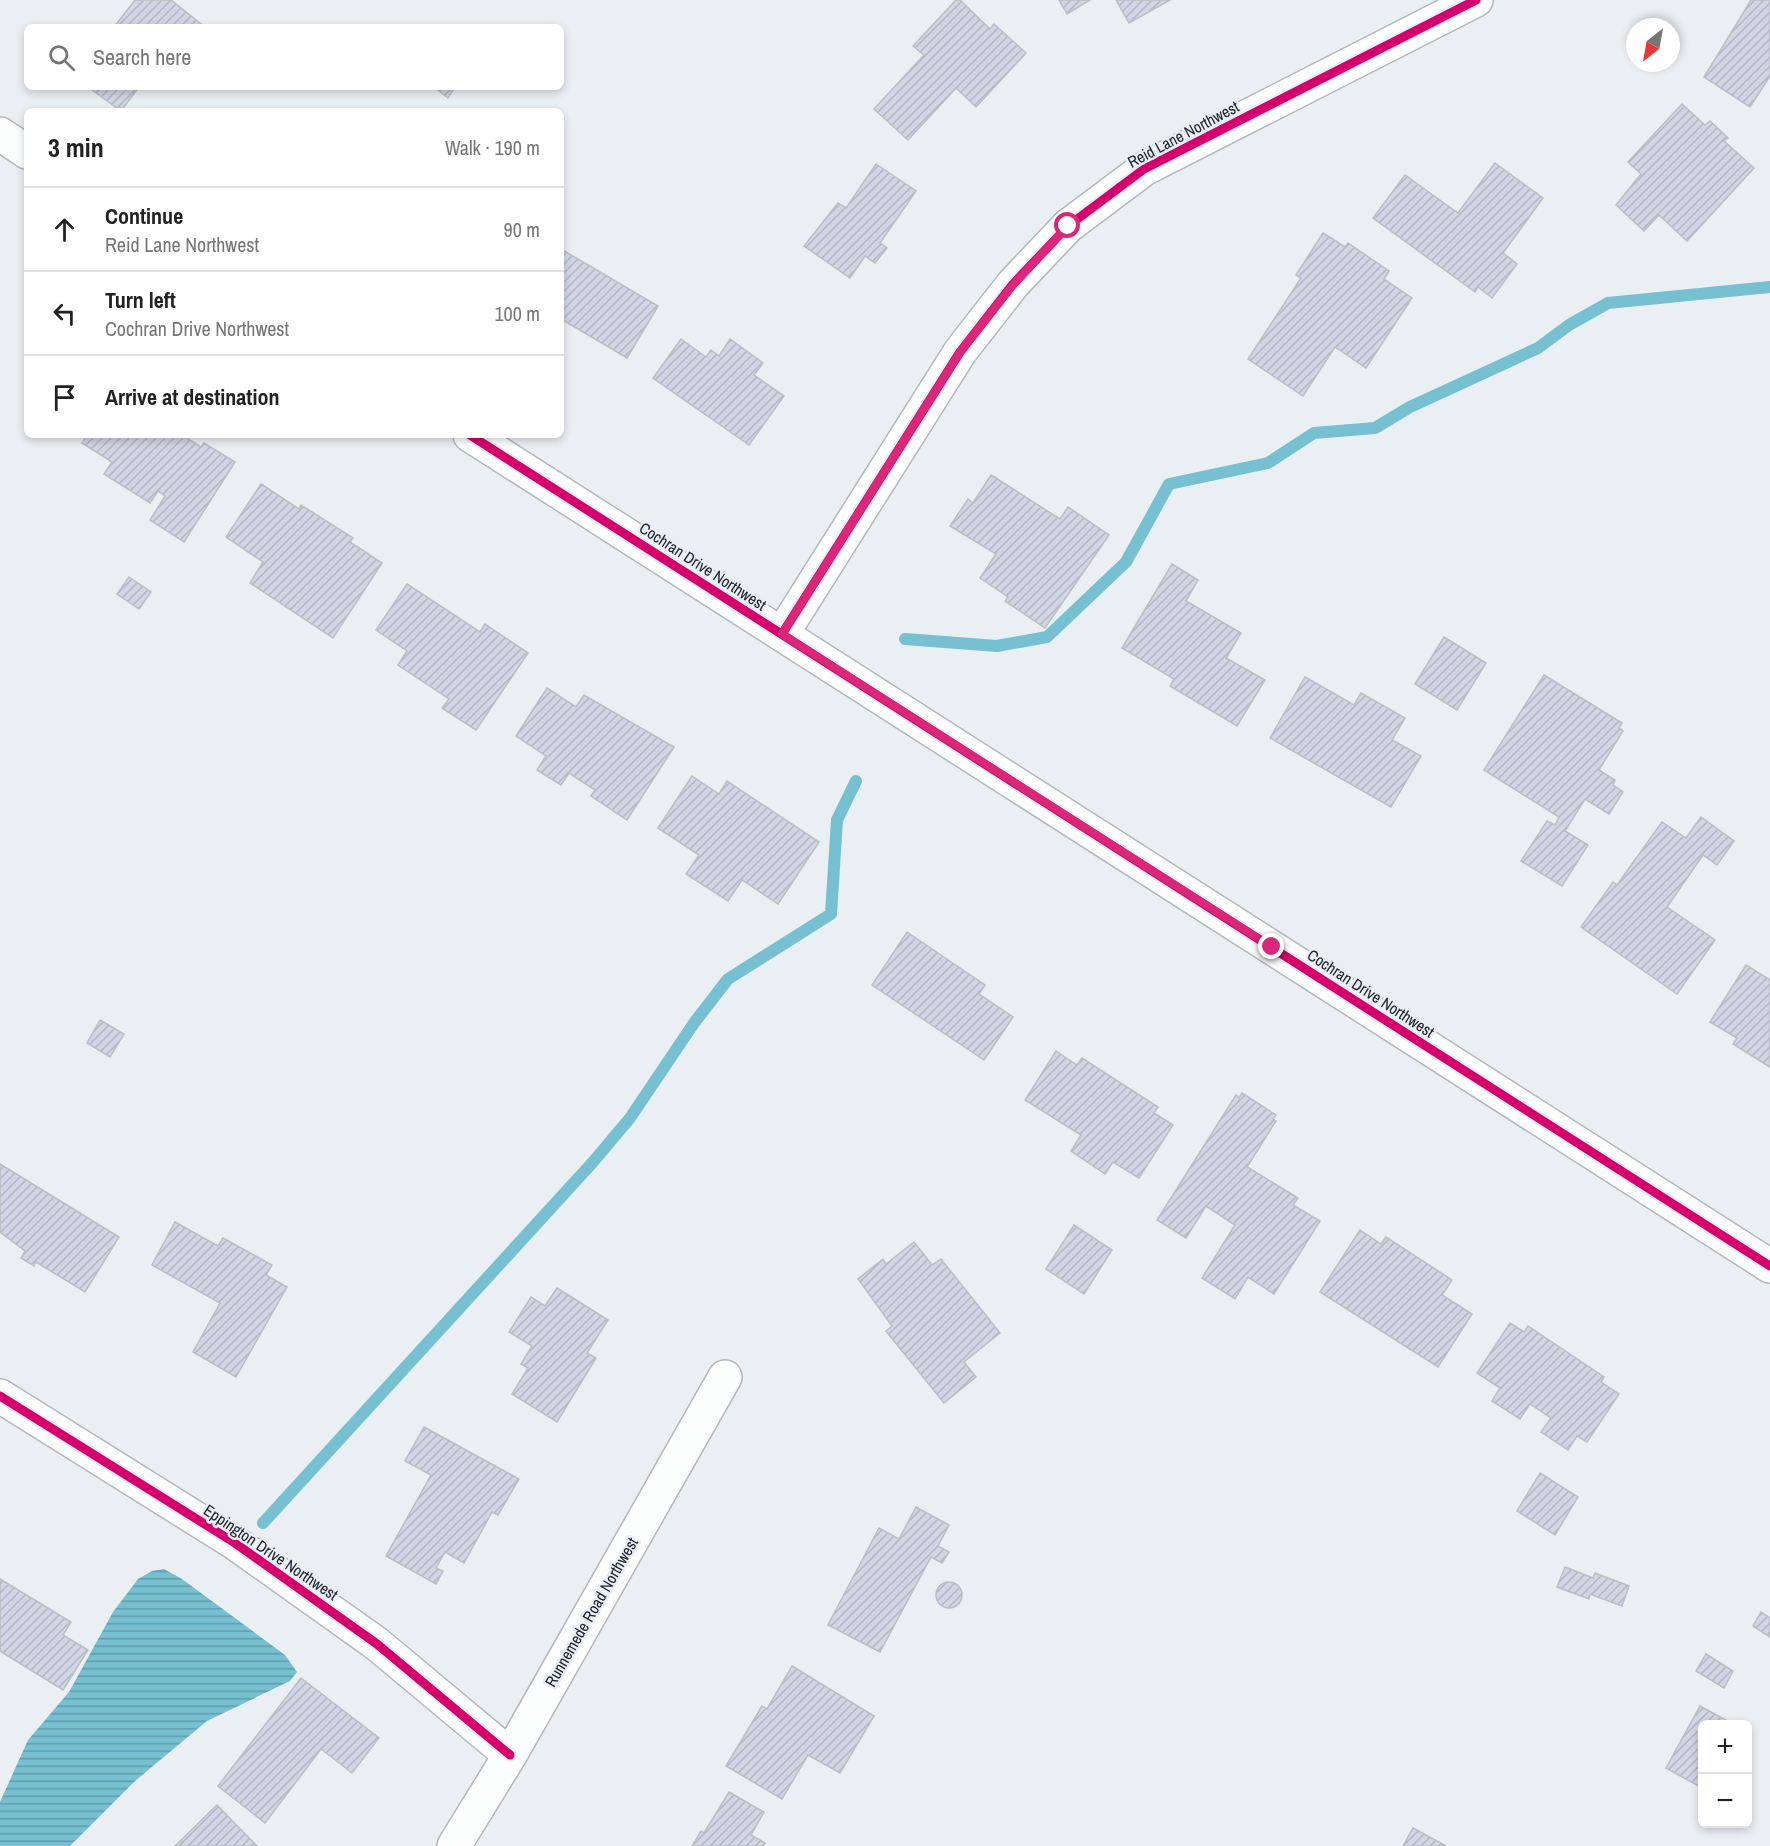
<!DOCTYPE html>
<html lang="en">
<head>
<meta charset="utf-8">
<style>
  body { margin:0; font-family:"Archivo Narrow",sans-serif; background:#f2f2f2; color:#222 }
  .controls { position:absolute; right:18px; bottom:18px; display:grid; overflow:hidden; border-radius:9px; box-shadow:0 3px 9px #0003 }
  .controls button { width:54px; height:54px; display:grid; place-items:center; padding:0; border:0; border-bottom:2px solid #e0e0e0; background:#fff; color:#222; font:30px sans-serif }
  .compass { position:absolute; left:1626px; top:18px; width:54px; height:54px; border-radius:50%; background:#fff; box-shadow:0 3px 9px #0003; rotate:211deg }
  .stop { position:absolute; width:18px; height:18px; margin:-14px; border:4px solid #db2777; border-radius:50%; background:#fff }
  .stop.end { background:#db2777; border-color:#fff; box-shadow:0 2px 6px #0008 }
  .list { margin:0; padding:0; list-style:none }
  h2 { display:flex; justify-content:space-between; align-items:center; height:78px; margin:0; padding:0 24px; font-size:26px }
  h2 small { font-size:20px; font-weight:400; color:#767676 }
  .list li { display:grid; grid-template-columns:39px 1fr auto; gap:18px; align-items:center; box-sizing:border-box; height:84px; padding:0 24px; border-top:2px solid #e0e0e0 }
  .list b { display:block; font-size:22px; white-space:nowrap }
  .list p { margin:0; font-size:20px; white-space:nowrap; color:#767676 }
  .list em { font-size:20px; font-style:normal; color:#767676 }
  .icon { flex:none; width:33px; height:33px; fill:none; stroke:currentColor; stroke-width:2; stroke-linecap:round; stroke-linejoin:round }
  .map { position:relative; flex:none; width:1770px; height:1846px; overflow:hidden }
  .search { position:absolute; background:#fff; box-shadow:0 3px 9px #0003; left:24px; top:24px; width:540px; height:66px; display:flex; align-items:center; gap:15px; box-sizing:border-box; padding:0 21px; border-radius:9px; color:#767676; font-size:22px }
  .panel { position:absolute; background:#fff; box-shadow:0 3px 9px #0003; left:24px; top:108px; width:540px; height:330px; border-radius:9px }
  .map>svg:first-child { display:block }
  .water { fill:url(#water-rules) }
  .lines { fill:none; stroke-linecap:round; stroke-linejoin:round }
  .stream { stroke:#76c0d1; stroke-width:12 }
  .building { fill:url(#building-hatch); stroke:#bbbec1; stroke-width:1.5 }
  .street-casing { stroke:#b4b7bb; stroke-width:36 }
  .street { stroke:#fcfdfd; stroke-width:33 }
  .cycleway-casing { stroke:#e7eef7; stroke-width:13 }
  .cycleway { stroke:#d6006c; stroke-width:9 }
  .route { stroke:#db2777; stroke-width:8 }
  .labels { text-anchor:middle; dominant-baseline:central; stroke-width:5; stroke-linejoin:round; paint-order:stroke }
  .street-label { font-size:16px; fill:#202326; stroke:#e7eef7 }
</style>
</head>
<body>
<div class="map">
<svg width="1770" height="1846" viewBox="0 0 1770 1846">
  <defs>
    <pattern id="water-rules" width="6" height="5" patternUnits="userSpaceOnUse" patternTransform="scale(1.5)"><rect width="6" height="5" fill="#76c0d1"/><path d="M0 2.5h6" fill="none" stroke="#609ca9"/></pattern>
    <pattern id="building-hatch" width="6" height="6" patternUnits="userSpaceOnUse" patternTransform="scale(1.5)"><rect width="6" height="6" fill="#d1d6e5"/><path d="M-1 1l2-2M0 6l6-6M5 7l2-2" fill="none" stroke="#b3b7c4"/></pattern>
  </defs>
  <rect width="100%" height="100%" fill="#eaeff4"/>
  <!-- water -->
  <polygon class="water" points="164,1569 182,1579 285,1655 297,1672 290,1681 207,1721 135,1781 70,1846 0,1846 0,1802 28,1740 69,1692 113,1612 138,1579 152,1571"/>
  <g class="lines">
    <!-- stream -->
    <g class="stream">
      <polyline points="905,639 997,646 1047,637 1126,562 1169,484 1268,463 1314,433 1375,428 1410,407 1538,348 1569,325 1608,303 1770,287"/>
      <polyline points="263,1523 593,1162 630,1118 694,1023 728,979 831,914 837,820 856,781"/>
    </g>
  </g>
  <!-- building -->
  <g class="building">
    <polygon points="135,0 171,0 205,27 114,27"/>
    <polygon points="956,0 960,0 990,29 994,24 1026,53 976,107 956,88 908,140 874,109 924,55 913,46"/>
    <polygon points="1059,0 1090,0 1067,14"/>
    <polygon points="1116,0 1170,0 1129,23"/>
    <polygon points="1751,0 1770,0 1770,76 1750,107 1704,77"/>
    <polygon points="88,87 139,87 121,111"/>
    <polygon points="434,87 455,87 448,98"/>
    <polygon points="1682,104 1705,125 1710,121 1728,138 1724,141 1754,168 1687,241 1659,215 1644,231 1616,205 1641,174 1628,162"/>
    <polygon points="1495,163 1543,198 1503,253 1517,264 1492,298 1478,287 1475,292 1373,218 1405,175 1458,213"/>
    <polygon points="876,164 916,191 880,243 887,248 875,263 865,256 850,278 804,246 838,203 846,208"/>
    <polygon points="1323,233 1345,247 1348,243 1389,271 1384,279 1412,298 1366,368 1335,347 1303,396 1248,359 1301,278 1296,275"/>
    <polygon points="561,249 658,306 627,358 561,319"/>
    <polygon points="681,339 706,357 711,350 719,356 730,339 763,363 754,375 784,396 749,445 653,378"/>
    <polygon points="87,435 182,435 201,447 204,443 235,462 184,542 150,520 165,496 158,491 150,503 104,474 112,462 82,443"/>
    <polygon points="991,475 1060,519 1068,507 1109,535 1045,628 1005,601 1008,597 980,578 996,554 950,526 968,499 973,503"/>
    <polygon points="261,484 299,509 301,505 353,538 350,542 382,563 333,638 250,583 263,562 226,537"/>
    <polygon points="1172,564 1198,580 1186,601 1241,633 1226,658 1265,680 1237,726 1170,686 1174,679 1122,648"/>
    <polygon points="129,577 151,592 139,609 117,594"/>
    <polygon points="407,584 480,632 485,624 528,653 476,730 442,708 449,699 398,665 407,651 376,630"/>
    <polygon points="1444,637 1486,663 1457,710 1415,684"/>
    <polygon points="1544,675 1622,723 1619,728 1623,731 1599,770 1615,780 1613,785 1623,792 1609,814 1585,799 1565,831 1588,845 1562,886 1521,861 1547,821 1555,825 1559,817 1484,770"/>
    <polygon points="1305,677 1354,705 1361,693 1405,718 1392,740 1421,756 1391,807 1270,738"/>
    <polygon points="547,688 576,707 584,695 674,747 627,820 591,796 595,790 569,773 561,785 537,770 546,756 516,736"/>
    <polygon points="692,776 719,794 727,781 819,842 778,904 742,880 728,901 686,874 699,855 658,828"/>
    <polygon points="1701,817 1734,841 1717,865 1703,855 1667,907 1715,940 1677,994 1581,927 1613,882 1617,885 1662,822 1686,838"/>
    <polygon points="907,932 985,985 979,994 1013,1017 984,1060 872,985"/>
    <polygon points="1746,965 1770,980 1770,1067 1733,1044 1737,1038 1710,1022"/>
    <polygon points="100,1020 124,1034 110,1057 87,1043"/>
    <polygon points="1056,1051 1077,1065 1082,1058 1158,1107 1154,1113 1173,1125 1139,1178 1113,1162 1105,1174 1071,1151 1081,1135 1025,1100"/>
    <polygon points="1242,1093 1276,1115 1273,1119 1276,1121 1247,1167 1298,1198 1293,1205 1320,1221 1274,1294 1248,1277 1235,1299 1202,1278 1235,1225 1206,1206 1186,1238 1157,1220 1236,1095 1239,1098"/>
    <polygon points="0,1164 119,1237 85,1292 36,1262 34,1266 21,1258 25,1251 0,1232"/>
    <polygon points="175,1222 218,1246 223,1238 272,1265 266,1275 287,1287 236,1377 193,1352 220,1303 152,1265"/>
    <polygon points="1074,1225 1112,1250 1084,1294 1046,1269"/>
    <polygon points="1360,1230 1381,1244 1386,1237 1452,1280 1442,1295 1472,1314 1438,1367 1320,1292"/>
    <polygon points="914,1242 932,1265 941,1259 1000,1333 964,1362 976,1377 944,1403 886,1331 892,1326 858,1279 883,1259 886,1264"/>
    <polygon points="557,1288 608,1320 587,1353 596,1358 557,1422 512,1394 528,1368 521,1364 532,1346 509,1332 531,1297 545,1306"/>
    <polygon points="1510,1323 1524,1332 1528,1326 1604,1377 1601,1382 1619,1394 1587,1442 1577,1436 1568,1450 1541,1432 1551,1418 1530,1404 1520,1419 1492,1401 1500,1388 1477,1373"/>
    <polygon points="424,1427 519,1479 498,1515 492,1512 464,1563 445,1552 436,1568 443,1571 436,1584 386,1556 431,1475 405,1461"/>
    <polygon points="1540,1473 1578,1497 1555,1535 1517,1511"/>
    <polygon points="916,1507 949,1525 938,1546 949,1552 942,1563 931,1557 880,1652 828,1625 879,1528 899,1539"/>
    <polygon points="1565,1567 1593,1578 1595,1573 1629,1586 1622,1606 1590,1594 1589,1599 1557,1587"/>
    <polygon points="0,1579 71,1622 63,1635 88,1650 63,1690 0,1651"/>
    <circle cx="949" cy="1595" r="13"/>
    <polygon points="1761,1612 1770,1618 1770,1637 1753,1626"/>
    <polygon points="1706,1654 1733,1671 1724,1688 1696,1671"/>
    <polygon points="792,1666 874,1716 840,1773 808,1755 782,1799 726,1766 762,1706 767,1709"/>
    <polygon points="301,1678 379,1738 352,1773 321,1749 265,1823 218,1786"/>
    <polygon points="1700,1706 1733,1724 1702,1724 1702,1788 1666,1768"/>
    <polygon points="729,1792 764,1812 751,1835 765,1843 763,1846 692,1846 701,1831 704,1833"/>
    <polygon points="217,1805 257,1846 175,1846"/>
    <polygon points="1413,1828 1446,1846 1403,1846"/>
  </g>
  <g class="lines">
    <defs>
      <g id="street">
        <polyline points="0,134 27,152"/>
        <polyline points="470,435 1770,1266"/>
        <polyline points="782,634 960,352 1013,284 1068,226 1144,169 1476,0"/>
        <polyline points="0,1396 235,1543 377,1644 510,1755"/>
        <polyline points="454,1846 510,1755 725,1377"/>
      </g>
    </defs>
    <!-- street casing -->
    <use href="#street" class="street-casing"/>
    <!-- street -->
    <use href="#street" class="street"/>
    <defs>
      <g id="cycleway">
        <polyline points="470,435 1770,1266"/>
        <polyline points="782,634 960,352 1013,284 1068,226 1144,169 1476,0"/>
        <polyline points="0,1396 235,1543 377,1644 510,1755"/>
      </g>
    </defs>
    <!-- cycleway casing -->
    <use href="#cycleway" class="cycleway-casing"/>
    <!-- cycleway -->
    <use href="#cycleway" class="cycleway"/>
  </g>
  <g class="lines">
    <!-- route -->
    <polyline class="route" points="1068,226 1013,285 960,352 782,634 1272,947"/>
  </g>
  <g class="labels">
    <!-- street labels -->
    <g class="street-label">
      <text transform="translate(1183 134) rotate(-28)">Reid Lane Northwest</text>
      <text transform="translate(703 566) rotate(33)">Cochran Drive Northwest</text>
      <text transform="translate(1371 993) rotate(33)">Cochran Drive Northwest</text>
      <text transform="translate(271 1552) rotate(34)">Eppington Drive Northwest</text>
      <text transform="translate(591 1612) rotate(-60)">Runnemede Road Northwest</text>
    </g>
  </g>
</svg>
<div class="controls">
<button>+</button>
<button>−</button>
</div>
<svg class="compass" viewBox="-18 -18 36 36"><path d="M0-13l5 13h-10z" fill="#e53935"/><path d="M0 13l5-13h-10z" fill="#767676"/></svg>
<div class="stop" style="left:1068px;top:226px"></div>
<div class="stop end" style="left:1272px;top:947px"></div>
<div class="search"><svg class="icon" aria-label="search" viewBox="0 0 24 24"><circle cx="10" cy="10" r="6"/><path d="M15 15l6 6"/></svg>Search here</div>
<section class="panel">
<h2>3 min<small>Walk · 190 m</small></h2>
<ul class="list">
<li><svg class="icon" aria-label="ahead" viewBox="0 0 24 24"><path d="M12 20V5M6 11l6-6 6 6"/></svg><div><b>Continue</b><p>Reid Lane Northwest</p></div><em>90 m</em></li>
<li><svg class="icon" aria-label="left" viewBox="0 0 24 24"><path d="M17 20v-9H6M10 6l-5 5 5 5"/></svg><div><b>Turn left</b><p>Cochran Drive Northwest</p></div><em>100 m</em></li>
<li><svg class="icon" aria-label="arrive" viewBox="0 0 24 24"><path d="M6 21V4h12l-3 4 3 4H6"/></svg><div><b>Arrive at destination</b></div></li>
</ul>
</section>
</div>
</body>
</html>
